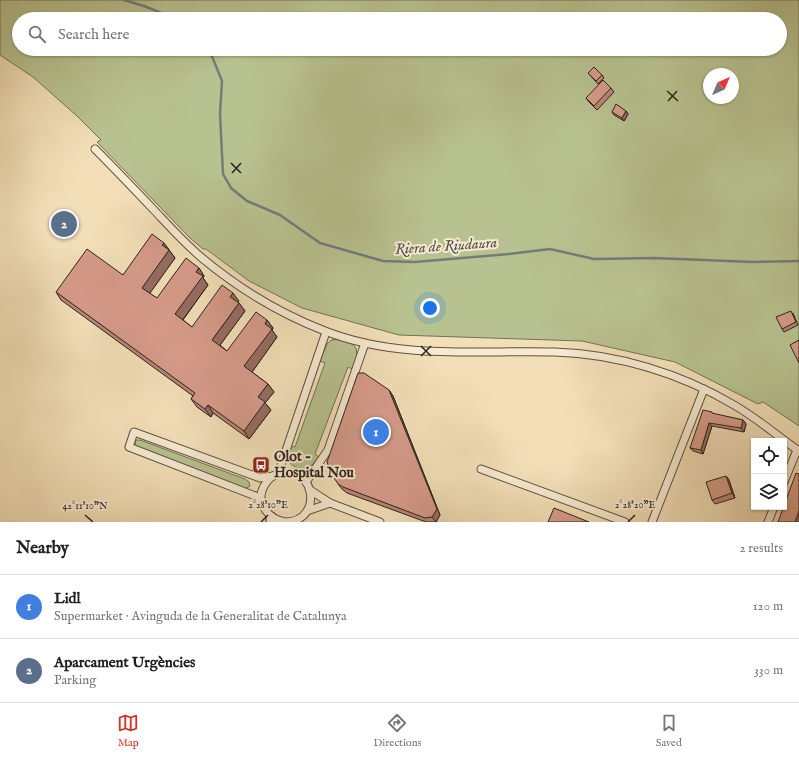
<!DOCTYPE html>
<html lang="en">
<head>
<meta charset="utf-8">
<style>
  body { margin:0; font-family:"IM FELL English",serif; background:#f2f2f2; color:#202124 }
  .controls { position:absolute; right:12px; bottom:12px; display:grid; overflow:hidden; border-radius:0px; box-shadow:0 1px 3px #0004 }
  .controls button { width:36px; height:36px; display:grid; place-items:center; padding:0; border:0; border-bottom:1px solid #e0e0e0; background:#fff; color:#202124; font:20px sans-serif }
  .compass { position:absolute; left:703px; top:68px; width:36px; height:36px; border-radius:50%; background:#fff; box-shadow:0 1px 3px #0004; rotate:44deg }
  .you { position:absolute; left:430px; top:308px; width:14px; height:14px; margin:-10px; border:3px solid #fff; border-radius:50%; background:#1a73e8; box-shadow:0 0 0 6px #1a73e833 }
  .badge { display:grid; place-items:center; width:26px; height:26px; border-radius:50%; background:#d93025; color:#fff; font-size:13px; font-weight:700 }
  .pin { position:absolute; translate:-50% -50%; border:2px solid #fff; box-shadow:0 1px 4px #0006 }
  .list { margin:0; padding:0; list-style:none }
  h2 { display:flex; justify-content:space-between; align-items:center; height:52px; margin:0; padding:0 16px; font-size:17px }
  h2 small { font-size:13px; font-weight:400; color:#757577 }
  .list li { display:grid; grid-template-columns:26px 1fr auto; gap:12px; align-items:center; box-sizing:border-box; height:64px; padding:0 16px; border-top:1px solid #e0e0e0 }
  .list b { display:block; font-size:15px; white-space:nowrap }
  .list p { margin:0; font-size:13px; white-space:nowrap; color:#757577 }
  .list em { font-size:13px; font-style:normal; color:#757577 }
  .icon { flex:none; width:22px; height:22px; fill:none; stroke:currentColor; stroke-width:2; stroke-linecap:round; stroke-linejoin:round }
  .map { position:relative; flex:none; width:799px; height:522px; overflow:hidden }
  .search { position:absolute; background:#fff; box-shadow:0 1px 3px #0004; left:12px; right:12px; top:12px; height:44px; display:flex; align-items:center; gap:10px; box-sizing:border-box; padding:0 14px; border-radius:22px; color:#757577; font-size:15px }
  .sheet { height:180px; background:#fff }
  nav { display:flex; justify-content:space-around; align-items:center; box-sizing:border-box; height:56px; border-top:1px solid #e0e0e0; background:#fff; font-size:11px; color:#757577 }
  nav a { display:grid; justify-items:center; gap:2px }
  nav .on { color:#d93025 }
  .map>svg:first-child { display:block }
  .green { fill:#b8c290; stroke:#727256; fill-rule:evenodd }
  .lines { fill:none; stroke-linecap:round; stroke-linejoin:round }
  .stream { stroke:#727d7a; stroke-width:2.5 }
  .street-casing { stroke:#5e5242; stroke-width:9 }
  .secondary-casing { stroke:#2c231b; stroke-width:11 }
  .street { stroke:#f7ead1; stroke-width:7 }
  .secondary { stroke:#f7ead1; stroke-width:9 }
  .wall { fill:#b88577; stroke:#2c231b }
  .shaded-wall { fill:#966c61; stroke:#2c231b }
  .building { fill:#d69b8a; stroke:#2c231b }
  .ticks { fill:none; stroke:#2c231b; stroke-width:1.5 }
  .labels { text-anchor:middle; dominant-baseline:central; stroke-width:4; stroke-linejoin:round; paint-order:stroke }
  .poi-label { font-size:14px; font-weight:bold; fill:#2c231b; stroke:#f7ead1; text-anchor:start }
  .water-label { font-size:15px; font-style:italic; fill:#4f504b; stroke:#f7ead1 }
  .ticks-label { font-size:10px; text-anchor:middle; fill:#2c231b; stroke:#f7ead1; stroke-width:4; stroke-linejoin:round; paint-order:stroke }
</style>
</head>
<body>
<div class="map">
<svg width="799" height="522" viewBox="0 0 799 522">
  <rect width="100%" height="100%" fill="#f2dfb8"/>
  <filter id="stains"><feTurbulence type="fractalNoise" baseFrequency=".005" numOctaves="4"/><feColorMatrix values="0 0 0 0 .2 0 0 0 0 .09 0 0 0 0 .02 0 0 0 .5 -.17"/></filter>
  <radialGradient id="worn" r=".72"><stop offset=".6" stop-color="#630" stop-opacity="0"/><stop offset="1" stop-color="#630" stop-opacity=".3"/></radialGradient>
  <!-- green -->
  <g class="green">
    <path d="M 0,0 L 799,0 L 799,426 L 763,402 L 758,404 L 675,362 L 582,341 L 399,335 L 302,308 L 249,281 L 206,249 L 203,249 L 190,238 L 97,142 L 101,140 L 77,116 L 33,77 L 0,55 ZM 19,19 L 780,19 L 780,49 L 19,49 ZM 709,74 L 733,74 L 733,98 L 709,98 Z"/>
    <path d="M 331,340 C 339,339 351,341 356,348 L 357,355 L 352,369 L 348,367 L 315,454 L 319,457 C 316,460 313,465 309,467 C 300,471 289,466 287,457 L 291,446 L 295,447 L 325,363 L 320,361 L 327,344 Z"/>
    <polygon points="136,440 140,440 245,479 249,482 250,486 245,489 137,448 135,444"/>
  </g>
  <g class="lines">
    <!-- stream -->
    <g class="stream">
      <polyline points="124,0 144,6 176,19"/>
      <polyline points="209,49 222,81 220,114 223,174 231,188 247,201 280,215 320,243 383,261 415,262 509,254 550,249 594,259 654,258 753,262 799,261"/>
    </g>
    <defs>
      <g id="street">
        <path d="M 95,149 C 115,169 134,189 153,209 C 169,226 184,243 202,258 C 238,288 281,314 325,331 C 399,360 478,350 555,352 C 617,354 680,373 734,405 C 757,418 777,436 799,451"/>
        <polyline points="481,469 625,522"/>
        <polyline points="278,474 326,332"/>
        <polyline points="306,482 328,450 365,343"/>
        <polyline points="784,482 797,450"/>
        <polyline points="310,490 330,503 380,522"/>
        <polyline points="263,506 258,497 129,447 134,432 260,478 273,476"/>
        <polyline points="307,511 330,503"/>
        <path d="M 285,522 C 268,519 255,502 264,486 C 268,479 274,474 281,473 C 316,466 323,521 286,522"/>
        <polyline points="652,522 704,389"/>
        <polyline points="768,522 774,507"/>
      </g>
      <polyline id="secondary" points="271,517 271,522"/>
    </defs>
    <!-- street casing -->
    <use href="#street" class="street-casing"/>
    <!-- secondary casing -->
    <use href="#secondary" class="secondary-casing"/>
    <!-- street -->
    <use href="#street" class="street"/>
    <!-- secondary -->
    <use href="#secondary" class="secondary"/>
  </g>
  <!-- wall -->
  <g class="wall">
    <polygon points="588,73 602,75 604,78 598,84"/>
    <polygon points="611,88 614,92 597,110 589,102 586,98"/>
    <polygon points="626,111 628,114 624,121 614,115 612,112"/>
    <polygon points="164,243 175,258 149,293 157,298 199,268 204,276 203,278 208,285 183,320 192,327 239,301 238,302 245,311 220,345 227,351 267,320 273,328 272,330 277,337 252,372 268,384 274,392 265,403 271,410 249,439 213,413 211,417 197,407 191,399 193,396 61,300 56,292 123,275"/>
    <polygon points="793,313 798,325 784,332 782,329"/>
    <polygon points="389,390 393,396 440,515 436,522 426,522 347,493 342,489 338,484"/>
    <polygon points="713,414 743,420 746,424 744,432 712,426 703,454 693,451 690,448"/>
    <polygon points="726,476 729,480 735,498 715,504 712,500"/>
  </g>
  <!-- shaded-wall -->
  <g class="shaded-wall">
    <polygon points="626,111 628,114 624,121 622,118"/>
    <polygon points="164,243 175,258 148,296 142,288 162,245"/>
    <polygon points="199,268 204,276 203,278 208,285 181,322 175,314 196,272"/>
    <polygon points="233,293 239,301 236,305 230,297"/>
    <polygon points="239,303 245,311 218,348 212,340"/>
    <polygon points="267,320 273,328 272,330 277,337 250,375 244,366"/>
    <polygon points="268,384 274,392 265,403 271,410 249,439 244,431 258,397"/>
    <polygon points="389,390 393,396 440,515 436,522 432,517"/>
    <polygon points="208,405 213,413 211,417 205,409"/>
    <polygon points="743,420 746,424 744,432 741,428"/>
    <polygon points="709,423 712,426 703,454 701,450"/>
    <polygon points="726,476 729,480 735,498 732,493"/>
    <polygon points="799,511 799,522 795,522"/>
  </g>
  <!-- building -->
  <g class="building">
    <polygon points="594,67 602,75 596,81 588,73"/>
    <polygon points="603,80 611,88 594,106 586,98"/>
    <polygon points="616,104 626,111 622,118 612,112"/>
    <polygon points="152,234 164,243 162,245 169,250 142,288 157,298 186,258 199,268 196,272 203,276 175,314 192,327 222,285 233,293 230,297 239,303 212,340 227,351 256,312 267,320 265,324 272,329 244,366 268,384 258,397 265,402 244,431 208,405 205,409 191,399 195,393 56,292 87,249 123,275"/>
    <polygon points="791,311 796,322 782,329 776,317"/>
    <polygon points="799,340 799,363 790,345"/>
    <polygon points="358,373 364,373 389,390 437,509 432,517 425,518 343,487 338,484 331,473 327,462"/>
    <polygon points="703,410 712,412 712,413 743,420 741,428 709,423 701,450 690,448"/>
    <polygon points="796,473 799,474 799,511 795,522 778,522"/>
    <polygon points="726,476 732,493 712,500 706,482"/>
    <polygon points="554,508 589,522 548,522"/>
  </g>
  <!-- ticks -->
  <path class="ticks" d="M 667,91 L 678,101M 668,101 L 677,91M 231,163 L 241,173M 232,173 L 241,163M 421,346 L 431,356M 421,356 L 431,346M 85,515 L 93,522M 261,522 L 268,515M 628,522 L 635,515"/>
  <!-- icons -->
  <defs>
    <symbol id="bus-square" viewBox="-11 -11 22 22"><rect x="-9" y="-9" width="18" height="18" rx="4" fill="#8f2418" stroke="#f7ead1"/><path d="M-5-6H5V4H4V6H2V4H-2V6H-4V4H-5ZM-3.5-4V0h7V-4ZM-3.5 1.2v1.5H-2V1.2ZM2 1.2v1.5H3.5V1.2Z" fill="#fff"/></symbol>
  </defs>
  <g fill-rule="evenodd">
    <use href="#bus-square" x="251" y="455" width="20" height="20"/>
  </g>
  <g class="labels">
    <!-- poi labels -->
    <g class="poi-label">
      <text x="274" y="457">Olot -<tspan x="274" dy="16">Hospital Nou</tspan></text>
    </g>
    <!-- water labels -->
    <g class="water-label">
      <text transform="translate(446 246) rotate(-4)">Riera de Riudaura</text>
    </g>
  </g>
  <g class="ticks-label">
    <text x="268" y="508">2°28'10"E</text>
    <text x="635" y="508">2°28'20"E</text>
    <text x="85" y="509">42°11'10"N</text>
  </g>
  <rect width="100%" height="100%" filter="url(#stains)"/>
  <rect width="100%" height="100%" fill="url(#worn)"/>
</svg>
<div class="controls">
<button><svg class="icon" aria-label="locate" viewBox="0 0 24 24"><circle cx="12" cy="12" r="6"/><path d="M12 2v4M12 18v4M2 12h4M18 12h4"/></svg></button>
<button><svg class="icon" aria-label="layers" viewBox="0 0 24 24"><path d="M12 4l9 5-9 5-9-5zM3 14l9 5 9-5"/></svg></button>
</div>
<svg class="compass" viewBox="-18 -18 36 36"><path d="M0-13l5 13h-10z" fill="#e53935"/><path d="M0 13l5-13h-10z" fill="#757577"/></svg>
<div class="you"></div>
<div class="pin badge" style="left:376px;top:432px;background:#3f7fe0">1</div>
<div class="pin badge" style="left:64px;top:224px;background:#5c6f8a">2</div>
<div class="search"><svg class="icon" aria-label="search" viewBox="0 0 24 24"><circle cx="10" cy="10" r="6"/><path d="M15 15l6 6"/></svg>Search here</div>
</div>
<section class="sheet">
<h2>Nearby<small>2 results</small></h2>
<ul class="list">
<li><span class="badge" style="background:#3f7fe0">1</span><div><b>Lidl</b><p>Supermarket · Avinguda de la Generalitat de Catalunya</p></div><em>120 m</em></li>
<li><span class="badge" style="background:#5c6f8a">2</span><div><b>Aparcament Urgències</b><p>Parking</p></div><em>330 m</em></li>
</ul>
</section>
<nav>
<a class="on"><svg class="icon" aria-label="map" viewBox="0 0 24 24"><path d="M3 6l6-2 6 2 6-2v14l-6 2-6-2-6 2zM9 4v14M15 6v14"/></svg>Map</a>
<a><svg class="icon" aria-label="directions" viewBox="0 0 24 24"><path d="M12 3l9 9-9 9-9-9zM9 14v-3h6M13 9l2 2-2 2"/></svg>Directions</a>
<a><svg class="icon" aria-label="saved" viewBox="0 0 24 24"><path d="M7 4h10v16l-5-4-5 4z"/></svg>Saved</a>
</nav>
</body>
</html>
